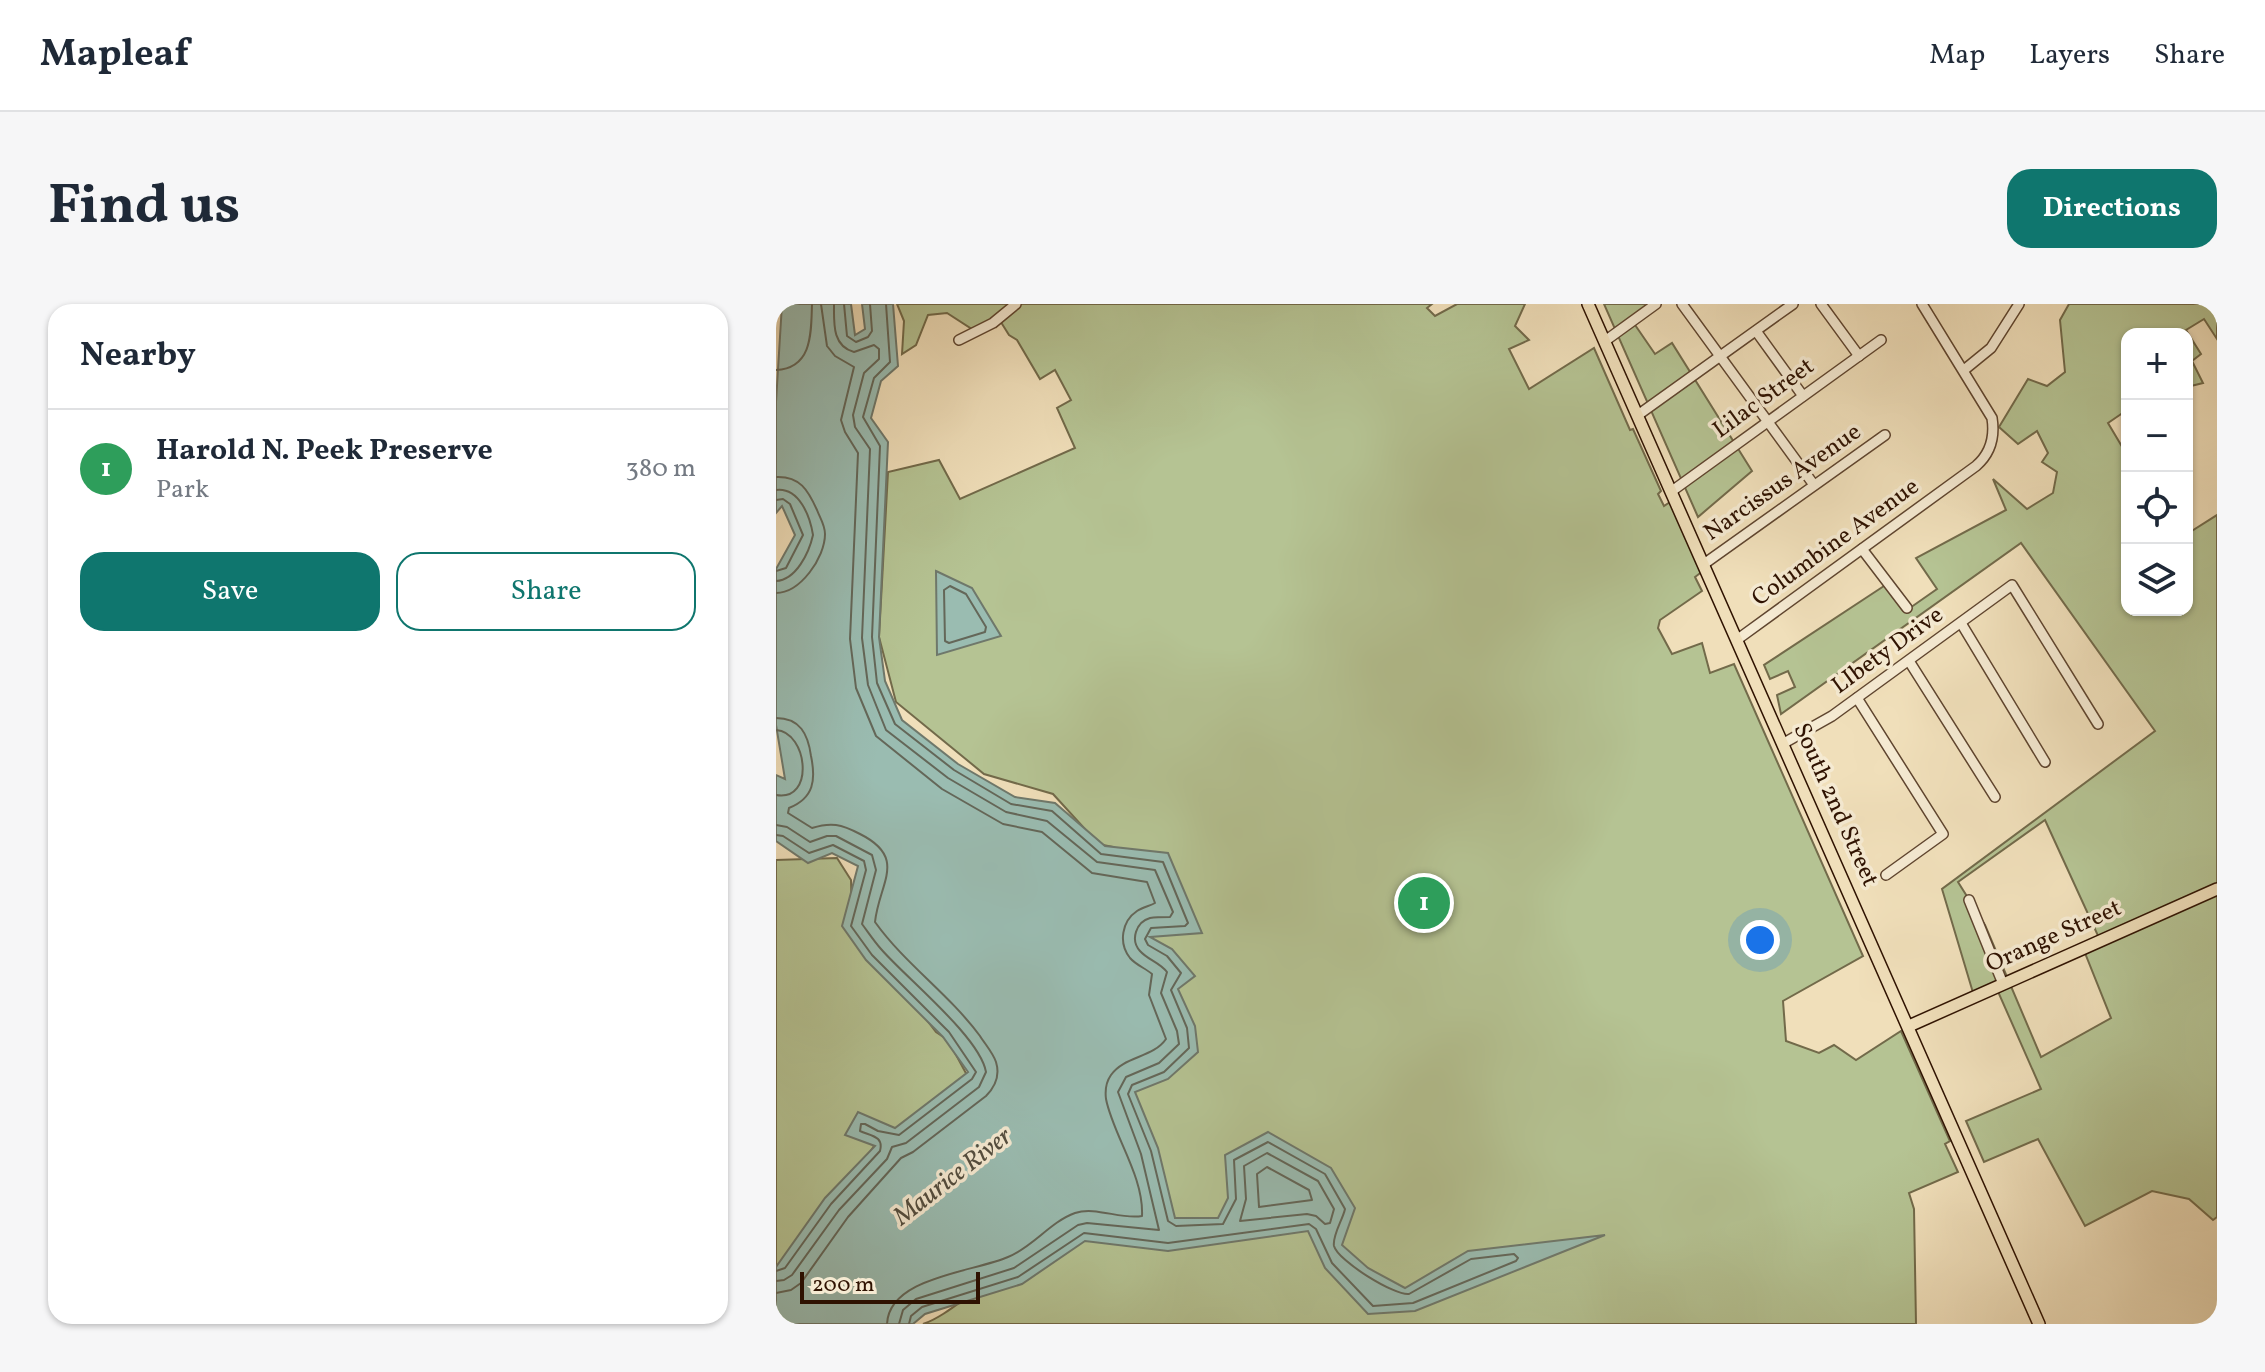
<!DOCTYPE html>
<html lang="en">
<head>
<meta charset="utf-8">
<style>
  body { margin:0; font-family:Vollkorn,serif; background:#f6f6f7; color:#1f2937 }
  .controls { position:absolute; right:24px; top:24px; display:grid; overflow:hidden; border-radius:16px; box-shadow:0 2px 6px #0004 }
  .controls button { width:72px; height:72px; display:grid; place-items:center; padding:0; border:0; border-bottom:2px solid #e0e1e3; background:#fff; color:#1f2937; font:40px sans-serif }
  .scale { position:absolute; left:24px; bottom:20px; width:180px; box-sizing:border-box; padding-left:8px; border:4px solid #2f1201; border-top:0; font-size:22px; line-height:28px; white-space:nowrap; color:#2f1201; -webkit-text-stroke:6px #f5ead2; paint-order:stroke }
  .you { position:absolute; left:984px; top:636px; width:28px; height:28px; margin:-20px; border:6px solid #fff; border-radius:50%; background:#1a73e8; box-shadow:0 0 0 12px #1a73e833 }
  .badge { display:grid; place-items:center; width:52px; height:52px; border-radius:50%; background:#0f766e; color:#fff; font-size:26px; font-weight:700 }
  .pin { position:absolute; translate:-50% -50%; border:4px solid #fff; box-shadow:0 2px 8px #0006 }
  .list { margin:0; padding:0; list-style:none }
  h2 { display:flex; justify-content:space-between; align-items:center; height:104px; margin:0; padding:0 32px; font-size:34px }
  h2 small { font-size:26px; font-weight:400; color:#747a83 }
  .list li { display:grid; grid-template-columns:52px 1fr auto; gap:24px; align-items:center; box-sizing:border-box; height:120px; padding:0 32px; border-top:2px solid #e0e1e3 }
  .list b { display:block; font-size:30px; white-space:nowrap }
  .list p { margin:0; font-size:26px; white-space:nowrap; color:#747a83 }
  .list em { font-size:26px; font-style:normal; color:#747a83 }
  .actions { display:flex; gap:16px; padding:24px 32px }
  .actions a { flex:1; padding:18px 0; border:2px solid #0f766e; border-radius:24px; text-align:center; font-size:28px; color:#0f766e }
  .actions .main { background:#0f766e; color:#fff }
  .icon { flex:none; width:44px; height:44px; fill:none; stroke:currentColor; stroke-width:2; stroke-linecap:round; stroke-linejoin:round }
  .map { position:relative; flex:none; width:1441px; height:1020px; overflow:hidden; border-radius:24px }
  header { display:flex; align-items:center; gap:48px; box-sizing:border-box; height:112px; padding:0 40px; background:#fff; border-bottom:2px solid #e0e1e3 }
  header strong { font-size:38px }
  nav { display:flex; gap:44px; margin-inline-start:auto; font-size:28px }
  .intro { display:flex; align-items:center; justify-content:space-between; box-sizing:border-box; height:192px; padding:0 48px }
  h1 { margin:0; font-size:56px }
  .button { padding:20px 36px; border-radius:24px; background:#0f766e; color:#fff; font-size:28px; font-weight:700 }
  main { display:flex; gap:48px; padding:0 48px }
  aside { flex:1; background:#fff; border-radius:24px; box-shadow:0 2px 6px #0004 }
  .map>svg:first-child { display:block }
  .green { fill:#b5c393; stroke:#726a4a; stroke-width:2; fill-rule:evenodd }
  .water { fill:#9abcb1; stroke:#6f786b; stroke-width:2 }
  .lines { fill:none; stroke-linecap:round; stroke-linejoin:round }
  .shore { stroke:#646759; stroke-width:2 }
  .minor-casing { stroke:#5f452f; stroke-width:12 }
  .major-casing { stroke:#2f1201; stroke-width:14 }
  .minor { stroke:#f5ead2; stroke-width:9 }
  .major { stroke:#f0dfba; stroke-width:11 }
  .labels { text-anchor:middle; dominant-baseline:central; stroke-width:7; stroke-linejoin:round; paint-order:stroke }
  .street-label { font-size:24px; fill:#2f1201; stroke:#f5ead2 }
  .water-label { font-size:26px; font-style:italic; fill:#544e3f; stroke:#f5ead2 }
</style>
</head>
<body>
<header>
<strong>Mapleaf</strong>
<nav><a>Map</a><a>Layers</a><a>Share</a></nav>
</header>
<div class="intro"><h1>Find us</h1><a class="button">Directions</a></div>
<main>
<aside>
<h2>Nearby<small></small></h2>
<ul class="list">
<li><span class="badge" style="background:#2e9e5b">1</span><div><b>Harold N. Peek Preserve</b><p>Park</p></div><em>380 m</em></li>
</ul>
<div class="actions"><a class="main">Save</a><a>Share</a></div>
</aside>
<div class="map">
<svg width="1441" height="1020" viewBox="0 0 1441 1020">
  <rect width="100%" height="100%" fill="#f0dfba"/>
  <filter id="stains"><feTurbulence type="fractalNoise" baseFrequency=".0025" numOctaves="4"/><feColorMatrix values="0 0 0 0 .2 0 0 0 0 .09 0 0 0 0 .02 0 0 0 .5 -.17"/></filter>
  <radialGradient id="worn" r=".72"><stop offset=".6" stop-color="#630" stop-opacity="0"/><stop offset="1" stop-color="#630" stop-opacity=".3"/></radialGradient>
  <!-- green -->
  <g class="green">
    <path d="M 121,0 L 656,0 L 651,4 L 659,12 L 681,0 L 749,0 L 739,22 L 753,36 L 733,45 L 753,85 L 818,44 L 854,126 L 857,125 L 885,187 L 882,190 L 888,202 L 900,194 L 931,264 L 919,273 L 926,287 L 884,316 L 882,324 L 896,350 L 926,339 L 934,369 L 958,360 L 1087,652 L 1007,697 L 1010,737 L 1043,749 L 1058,741 L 1080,756 L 1125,727 L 1174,837 L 1169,840 L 1182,868 L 1133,889 L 1138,905 L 1140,1020 L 147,1020 C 168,1013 189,993 210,980 L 351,550 L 337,543 L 317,539 L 319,536 L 277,490 L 208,470 L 120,398 L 103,333 L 112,168 L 163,156 L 184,195 L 299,144 L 281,104 L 295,96 L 279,66 L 264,75 L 241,36 L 233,31 L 223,15 L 199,27 L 171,9 L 152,11 L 140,41 L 126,50 L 128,17 Z"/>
    <polygon points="828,0 868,0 872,5 857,18 879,50 896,39 976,167 922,213"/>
    <path d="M 1293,0 L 1441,0 L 1441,35 L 1428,15 L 1410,26 L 1425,50 L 1416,57 L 1427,79 L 1411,83 L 1411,30 L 1351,30 L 1351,106 L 1332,119 L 1351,151 L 1351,306 L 1411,306 L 1411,230 L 1441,211 L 1441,913 L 1437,916 L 1413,895 L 1376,887 L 1309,922 L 1262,835 L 1208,858 L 1190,817 L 1265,785 L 1220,683 L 1198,692 L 1166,585 L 1379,427 L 1245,239 L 1005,410 L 1001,391 L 1019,383 L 1012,367 L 994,375 L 988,361 L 1111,280 L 1131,306 L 1161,285 L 1140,254 L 1230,206 L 1217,175 L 1251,205 L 1277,189 L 1281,168 L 1266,158 L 1272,149 L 1261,127 L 1242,140 L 1223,123 L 1252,75 L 1271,82 L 1289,68 L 1284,16 ZM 1269,516 L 1324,636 L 1307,644 L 1335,714 L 1265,753 L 1209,621 L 1182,578 Z"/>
    <polygon points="61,554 75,576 76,617 160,728 172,736 192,773 100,839 0,995 0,556"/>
  </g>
  <!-- water -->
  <g class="water">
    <polygon points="6,0 75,0 79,31 89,25 86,0 117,0 122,62 105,77 95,114 112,138 103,333 109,377 126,416 182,460 239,493 279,499 329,542 392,549 426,629 374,633 396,645 419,672 402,685 419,722 422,748 392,775 359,788 382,844 399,914 442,914 452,894 449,851 492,828 555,864 579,904 566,941 592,964 629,984 692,947 829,931 639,1007 592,1010 549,964 532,927 392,947 309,937 246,980 149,1010 137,1020 0,1020 0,963 49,894 99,842 69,831 82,808 119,824 192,768 167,733 90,656 66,622 82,562 56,549 32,559 0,537 0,471 9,475 0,421 0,265 19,231 6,202 0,209 0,98"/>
    <polygon points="160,267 196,284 225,332 161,351"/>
  </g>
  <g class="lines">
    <!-- shore -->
    <g class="shore">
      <path d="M 45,0 L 51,42 L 59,52 L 78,63 L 65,116 L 69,128 L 82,149 L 74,335 L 80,384 L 100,432 L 166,485 L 227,520 L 266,528 L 316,569 L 371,578 L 379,599 C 374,602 367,603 361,607 C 346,617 342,639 354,654 C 360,661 369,664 376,670 L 373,691 L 390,735 C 377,754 348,752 335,771 C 330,778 329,787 330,795 C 337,831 368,872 366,912 C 345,916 320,902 299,909 C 274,918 257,943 232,953 C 198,968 113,973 111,1020"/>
      <path d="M 58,0 C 58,19 56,42 78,48 L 98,41 L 103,45 L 103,55 L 88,69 L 77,111 L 79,123 L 94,145 L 86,334 L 92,381 L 110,426 L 172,474 L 230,508 L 271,517 L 321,558 L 379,566 L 397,608 L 394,613 C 388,613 380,613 374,614 C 360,618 354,636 364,647 C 372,656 383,658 391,668 L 385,689 L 401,727 L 403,740 L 383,759 L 350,773 L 342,788 L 365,850 L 383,926 L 311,919 L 302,921 L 238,964 L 140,995 L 127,1006 L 123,1020"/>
      <polyline points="68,0 71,32 80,38 92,33 96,27 94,0"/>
      <path d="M 110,0 L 114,58 L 98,74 L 87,113 L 104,142 L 96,333 L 101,379 L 119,420 L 178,466 L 235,500 L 276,507 L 325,550 L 387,558 L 412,619 L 409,622 L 375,624 L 369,635 L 372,641 L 391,652 L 405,669 L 395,686 L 411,724 L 413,744 L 388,768 L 356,781 L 352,790 L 375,847 L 392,917 L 400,922 L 447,920 L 460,895 L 458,856 L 492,838 L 549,870 L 569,905 C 567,915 556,932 558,942 C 562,957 619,992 633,990 L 695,955 L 738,950 L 742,954 L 740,957 L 637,999 L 597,1002 L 556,959 L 540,925 L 533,920 L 392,939 L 308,929 L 242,973 L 146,1003 L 135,1012 L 133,1020"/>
      <path d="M 0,66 C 37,64 35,28 36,0"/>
      <path d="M 0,173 C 24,172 32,186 41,206 C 44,214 49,221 49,230 C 49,254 24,289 0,289"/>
      <path d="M 0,186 C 23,183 34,212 37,231 C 33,249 20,276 0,277"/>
      <polyline points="0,196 7,195 14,200 27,231 10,264 0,267"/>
      <polygon points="174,282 190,290 210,323 209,328 173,339 169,337 168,286"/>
      <path d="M 0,414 C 24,414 32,430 35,452 C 40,476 38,494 13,504 L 12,509 L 36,524 C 55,518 65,520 84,530 C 132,554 103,579 99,618 C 129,660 173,690 204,732 C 209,740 217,749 220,758 C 224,771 219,783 210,792 L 137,848 L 125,854 L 72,913 L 25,979 L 15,986 L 0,989"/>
      <path d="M 0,426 C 32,428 39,498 0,491"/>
      <path d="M 0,521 L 11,523 L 34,538 L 51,532 L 60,532 L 96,551 L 100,566 L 86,620 C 92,628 98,637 105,645 C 130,674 204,733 210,768 L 203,783 L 130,839 L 116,843 L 111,855 L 63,906 L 16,971 L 8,976 L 0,977"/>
      <path d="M 0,531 L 7,532 L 33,549 L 57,541 L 88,557 L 90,566 L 75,622 L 96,651 L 173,728 L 200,768 L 196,775 L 123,831 L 102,827 L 89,820 L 85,820 L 84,827 C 95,832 108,832 104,847 L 55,900 L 9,964 L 0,967"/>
      <polygon points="491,849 542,877 558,905 554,919 549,920 540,912 531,910 464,917 470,895 468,862"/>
      <polygon points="491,863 533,886 536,896 483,903 481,870"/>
    </g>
    <defs>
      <g id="minor">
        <polyline points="906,0 1038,181"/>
        <polyline points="1045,0 1083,52"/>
        <polyline points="980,27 1027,92"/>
        <polyline points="183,36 217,19 240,0"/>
        <polyline points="829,37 880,0"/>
        <polyline points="1188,66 1215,44 1243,0"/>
        <polyline points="862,111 1017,0"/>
        <polyline points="896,187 1105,36"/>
        <polyline points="1086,245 1131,304"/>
        <polyline points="928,260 1109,131"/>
        <polyline points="1185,319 1269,458"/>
        <path d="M 962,335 L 1200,162 C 1215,149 1219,133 1216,114 L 1146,0"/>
        <polyline points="1133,357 1219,493"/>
        <polyline points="1081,394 1167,530 1110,571"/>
        <polyline points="1008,439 1056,412 1236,281 1322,420"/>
        <polyline points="1193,596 1227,680"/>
      </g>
      <g id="major">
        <polyline points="812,0 1263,1020"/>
        <polyline points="1133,722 1441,585"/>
      </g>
    </defs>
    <!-- minor casing -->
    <use href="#minor" class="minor-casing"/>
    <!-- major casing -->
    <use href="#major" class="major-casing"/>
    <!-- minor -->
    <use href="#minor" class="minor"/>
    <!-- major -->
    <use href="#major" class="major"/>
  </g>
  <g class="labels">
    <!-- street labels -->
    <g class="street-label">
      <text transform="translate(988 95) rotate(-36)">Lilac Street</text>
      <text transform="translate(1007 179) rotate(-35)">Narcissus Avenue</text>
      <text transform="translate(1060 239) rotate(-36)">Columbine Avenue</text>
      <text transform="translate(1112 347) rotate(-36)">LIbety Drive</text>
      <text transform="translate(1059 501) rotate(66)">South 2nd Street</text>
      <text transform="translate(1278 633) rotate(-24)">Orange Street</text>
    </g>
    <!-- water labels -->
    <g class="water-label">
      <text transform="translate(177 873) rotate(-38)">Maurice River</text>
    </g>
  </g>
  <rect width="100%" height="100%" filter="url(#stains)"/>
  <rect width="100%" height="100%" fill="url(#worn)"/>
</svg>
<div class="controls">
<button>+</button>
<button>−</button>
<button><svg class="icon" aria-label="locate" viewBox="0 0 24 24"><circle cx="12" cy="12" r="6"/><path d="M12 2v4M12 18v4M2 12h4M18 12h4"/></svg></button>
<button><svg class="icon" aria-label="layers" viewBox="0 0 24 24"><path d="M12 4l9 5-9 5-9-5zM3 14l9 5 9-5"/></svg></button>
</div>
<div class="scale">200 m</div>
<div class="you"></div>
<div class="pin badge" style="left:648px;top:599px;background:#2e9e5b">1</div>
</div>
</main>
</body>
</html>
